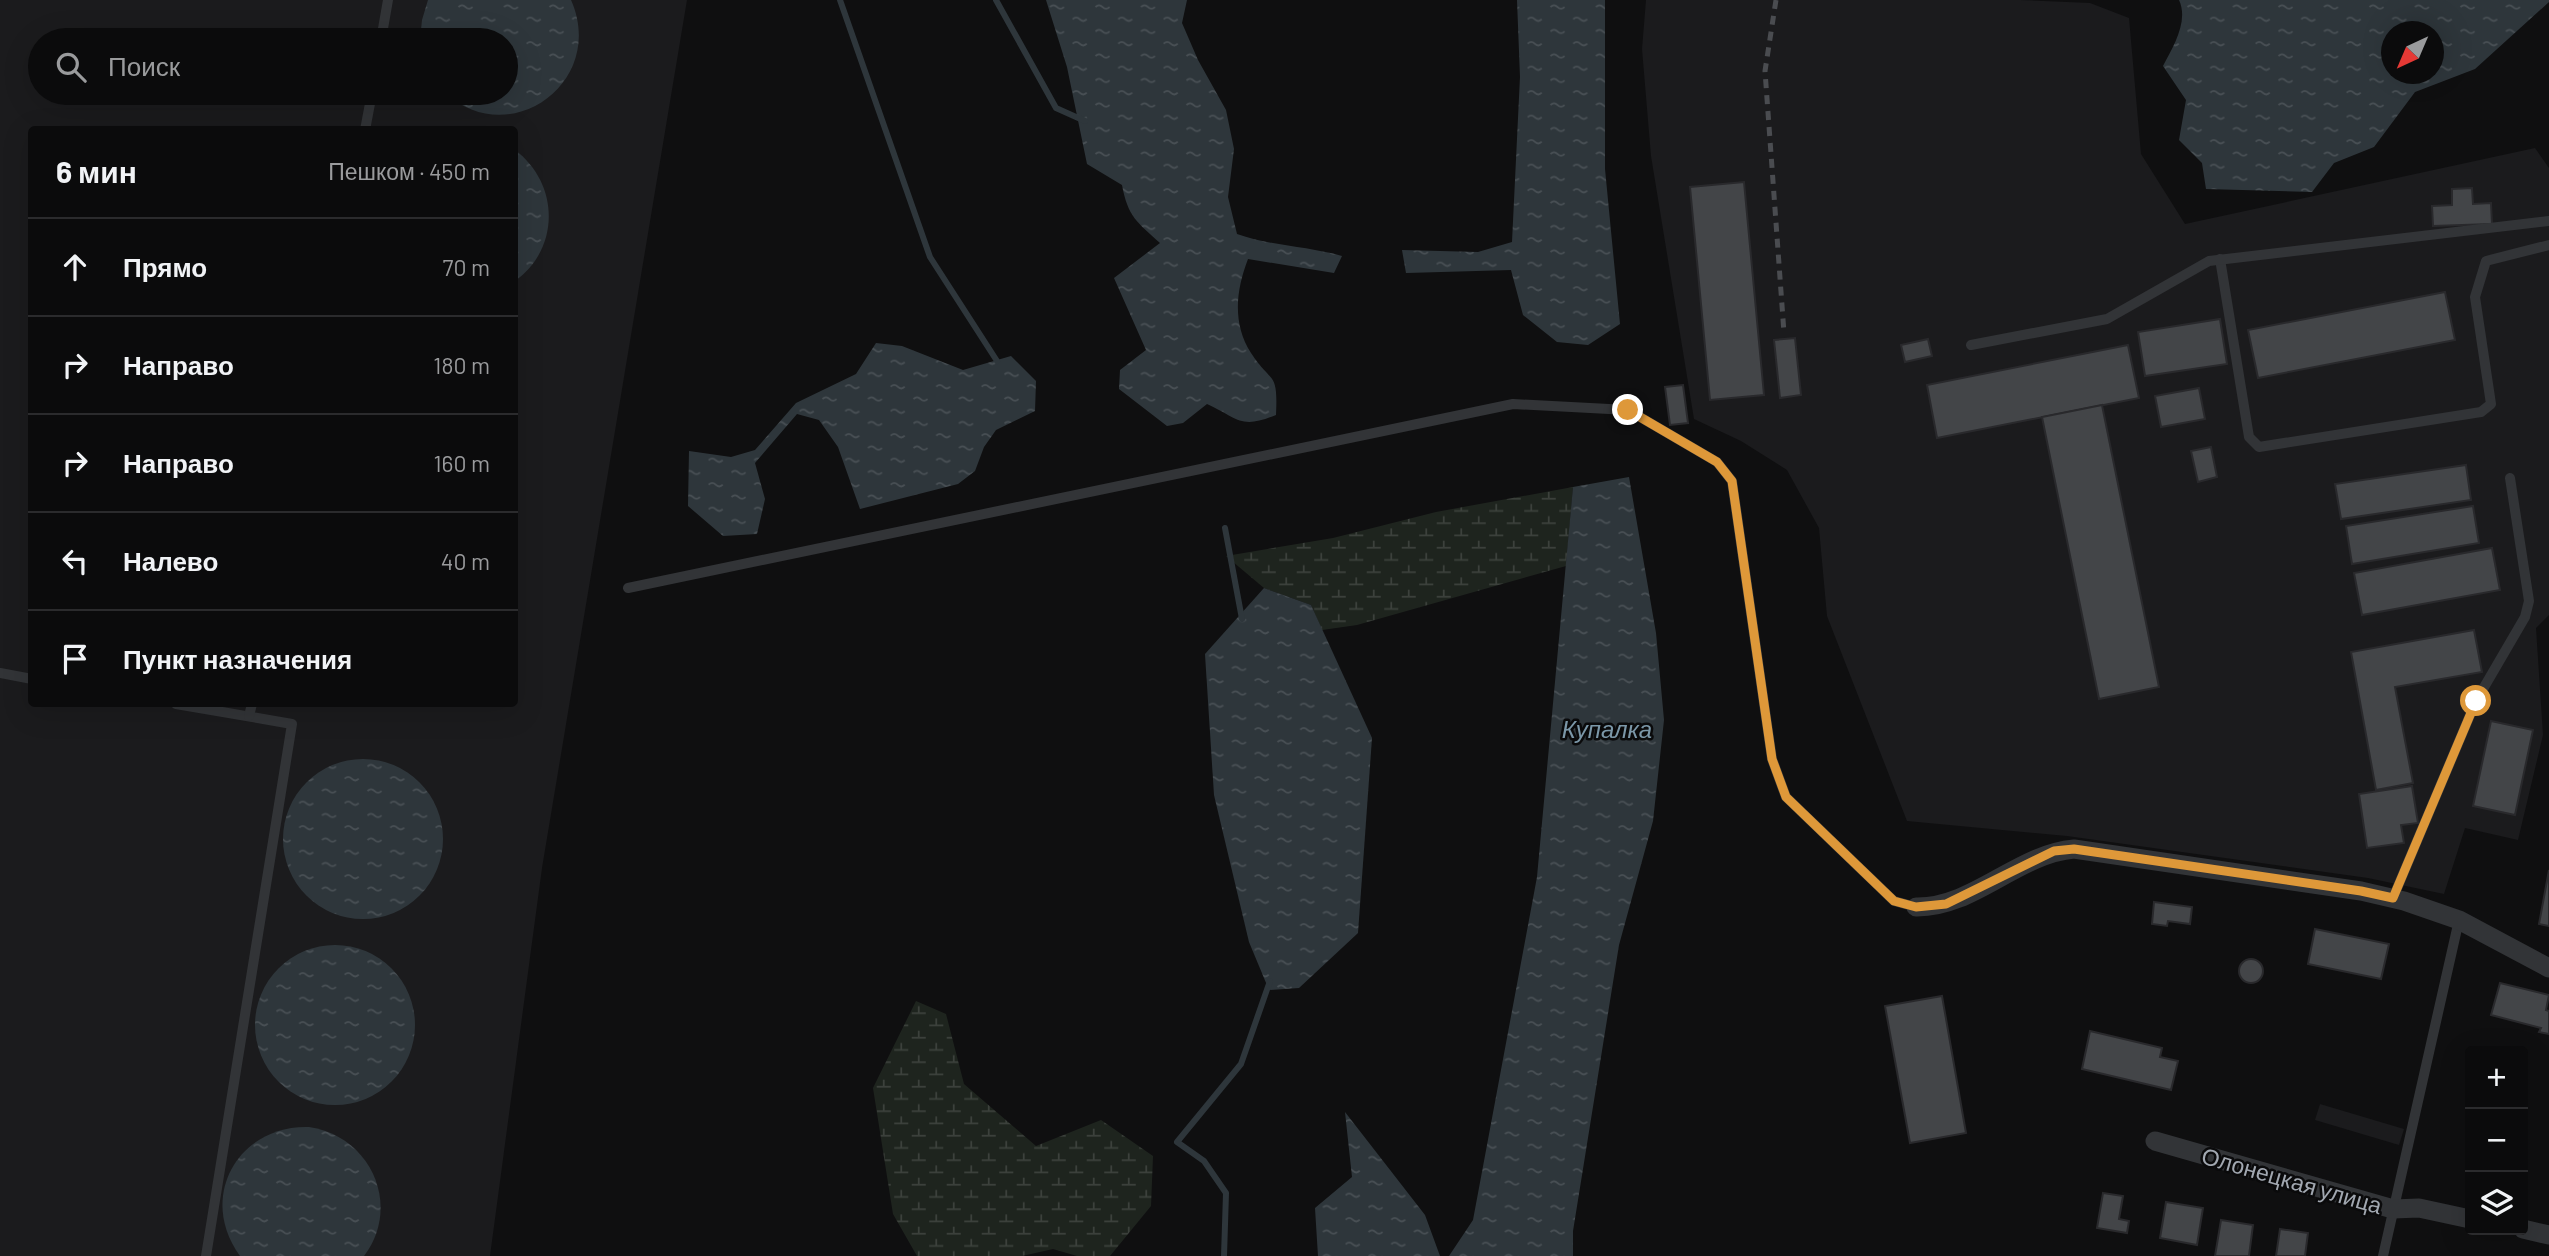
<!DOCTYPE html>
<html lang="ru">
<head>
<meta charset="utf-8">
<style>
  body { margin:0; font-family:Barlow,sans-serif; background:#19191a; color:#f1f3f6 }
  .controls { position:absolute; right:21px; bottom:21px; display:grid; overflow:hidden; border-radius:7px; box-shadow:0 7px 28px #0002 }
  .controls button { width:63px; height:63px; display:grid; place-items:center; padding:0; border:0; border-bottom:2px solid #2b2b2d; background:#0b0b0c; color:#f1f3f6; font:35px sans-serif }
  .compass { position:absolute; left:2381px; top:21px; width:63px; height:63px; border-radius:50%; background:#0b0b0c; box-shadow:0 7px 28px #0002; rotate:224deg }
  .stop { position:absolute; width:21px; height:21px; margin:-16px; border:5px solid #de9839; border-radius:50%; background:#fff }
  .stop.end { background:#de9839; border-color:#fff; box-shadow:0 2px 7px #0008 }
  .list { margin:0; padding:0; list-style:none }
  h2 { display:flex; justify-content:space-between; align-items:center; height:91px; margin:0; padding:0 28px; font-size:30px }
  h2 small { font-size:23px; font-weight:400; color:#9a9b9d }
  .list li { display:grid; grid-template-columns:46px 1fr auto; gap:21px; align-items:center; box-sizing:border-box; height:98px; padding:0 28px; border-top:2px solid #2b2b2d }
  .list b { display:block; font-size:26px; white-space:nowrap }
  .list em { font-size:23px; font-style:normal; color:#9a9b9d }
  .icon { flex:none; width:38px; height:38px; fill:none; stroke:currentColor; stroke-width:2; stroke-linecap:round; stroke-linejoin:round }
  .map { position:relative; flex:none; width:2549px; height:1256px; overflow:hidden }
  .search { position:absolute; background:#0b0b0c; box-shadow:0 7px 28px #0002; left:28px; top:28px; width:490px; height:77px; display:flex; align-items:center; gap:18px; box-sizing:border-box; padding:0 24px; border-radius:38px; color:#9a9b9d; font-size:26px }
  .panel { position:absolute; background:#0b0b0c; box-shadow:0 7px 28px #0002; left:28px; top:126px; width:490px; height:581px; border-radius:7px }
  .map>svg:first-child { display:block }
  .built { fill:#1b1b1d; fill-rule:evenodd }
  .wetland { fill:url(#wetland-marsh) }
  .water { fill:url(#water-ripples); fill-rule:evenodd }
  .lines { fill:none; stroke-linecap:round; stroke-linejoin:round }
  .stream { stroke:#2e363b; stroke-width:6 }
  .building { fill:#434548; stroke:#29292c; stroke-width:2 }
  .service { stroke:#323437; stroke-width:10 }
  .minor { stroke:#323437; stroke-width:19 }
  .rail { stroke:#4a4c50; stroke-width:5; stroke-dasharray:9 7; stroke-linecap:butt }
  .route { stroke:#de9839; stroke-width:9 }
  .labels { text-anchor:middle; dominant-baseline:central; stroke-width:5; stroke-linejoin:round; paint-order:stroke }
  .street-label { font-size:23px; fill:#a1a7b0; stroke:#0a0a0b }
  .water-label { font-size:24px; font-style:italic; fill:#7b97a8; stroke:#0a0a0b }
</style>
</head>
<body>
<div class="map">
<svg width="2549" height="1256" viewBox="0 0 2549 1256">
  <defs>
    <pattern id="wetland-marsh" width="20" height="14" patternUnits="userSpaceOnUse" patternTransform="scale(1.75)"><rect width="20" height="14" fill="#1e241e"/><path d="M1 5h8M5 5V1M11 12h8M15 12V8" fill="none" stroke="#3c413c"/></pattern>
    <pattern id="water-ripples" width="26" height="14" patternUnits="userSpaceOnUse" patternTransform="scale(1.75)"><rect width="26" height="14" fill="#2e363b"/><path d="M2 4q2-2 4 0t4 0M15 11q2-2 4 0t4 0" fill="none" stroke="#495055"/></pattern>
  </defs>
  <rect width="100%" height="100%" fill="#0f0f10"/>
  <!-- built -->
  <g class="built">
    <path d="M 0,0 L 687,0 L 542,868 L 490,1256 L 0,1256 ZM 40,40 L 506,40 L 506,93 L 40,93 ZM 32,130 L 514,130 L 514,704 L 32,704 Z"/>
    <polygon points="1646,0 2020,0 2090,3 2129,18 2141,154 2185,224 2535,148 2549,168 2549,615 2536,628 2543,735 2518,840 2465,828 2444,894 2368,878 2067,836 1907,821 1827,616 1819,528 1787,470 1741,441 1694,419 1651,156 1642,49"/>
    <polygon points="2320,1104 2404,1129 2399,1145 2315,1120"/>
  </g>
  <!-- wetland -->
  <g class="wetland">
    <polygon points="1573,487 1566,566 1357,625 1322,630 1311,605 1264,588 1226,556 1333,538 1436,512"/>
    <polygon points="916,1001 946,1014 964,1084 1036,1146 1101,1120 1153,1156 1151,1206 1110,1256 1077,1256 1053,1249 1022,1256 917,1256 893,1214 873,1088"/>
  </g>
  <!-- water -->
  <g class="water">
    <path d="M 428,0 L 571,0 C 607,81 511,152 445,93 L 506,93 L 506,40 L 420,40 L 422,20 Z"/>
    <path d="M 1046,0 L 1187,0 L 1182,23 L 1198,60 L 1226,110 L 1234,149 L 1228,197 L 1237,234 C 1271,246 1307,246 1342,256 L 1334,273 L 1248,259 C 1236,290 1232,323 1251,353 C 1272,385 1278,370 1276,415 C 1240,430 1238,418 1207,404 L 1183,423 L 1167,426 L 1119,389 L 1120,370 L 1146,350 L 1114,278 L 1160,243 C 1137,222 1128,217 1122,185 L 1087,164 L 1067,67 Z"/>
    <polygon points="1517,0 1605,0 1605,169 1620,324 1588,345 1557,342 1523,315 1511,270 1406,273 1402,250 1478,252 1512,242 1520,77"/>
    <path d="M 2179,0 L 2549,0 L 2549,2 L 2475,69 L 2415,92 L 2374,147 L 2334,163 L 2312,192 L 2206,189 L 2202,163 L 2179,140 L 2186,100 L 2163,66 C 2173,47 2189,21 2179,0 ZM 2392,32 L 2434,32 L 2434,74 L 2392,74 Z"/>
    <path d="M 515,150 C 559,183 561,248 515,281 Z"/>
    <polygon points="876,343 902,346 963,370 1011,356 1036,381 1035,411 996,430 984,447 975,471 958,484 860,509 838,447 819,420 797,414 755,463 765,499 757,534 723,536 688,506 689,451 731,457 755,450 796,403 856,374"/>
    <polygon points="1629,477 1656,633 1664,720 1653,821 1619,945 1573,1231 1573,1256 1449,1256 1473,1220 1537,877 1573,487"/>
    <polygon points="1264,588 1311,605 1372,738 1358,933 1299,988 1269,990 1249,942 1214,795 1205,654"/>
    <circle cx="363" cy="839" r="80"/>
    <circle cx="335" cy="1025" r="80"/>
    <polygon points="1345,1112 1425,1215 1440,1256 1318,1256 1315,1208 1352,1177"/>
    <path d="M 309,1127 C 371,1136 402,1206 364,1256 L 240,1256 C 197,1197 238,1125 309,1127 Z"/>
  </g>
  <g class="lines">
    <!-- stream -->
    <g class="stream">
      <polyline points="840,0 930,257 997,361"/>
      <polyline points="996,0 1056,108 1085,121"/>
      <polyline points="1225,528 1242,619"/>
      <polyline points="1224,1256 1226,1193 1204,1161 1177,1142 1241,1064 1270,981"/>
    </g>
  </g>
  <!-- building -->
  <g class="building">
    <polygon points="1744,182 1764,395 1710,400 1690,187"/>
    <polygon points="2472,188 2473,204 2491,203 2492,224 2433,226 2432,206 2452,205 2452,189"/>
    <polygon points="2445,292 2455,340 2258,378 2248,330"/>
    <polygon points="2220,319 2227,364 2145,376 2138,332"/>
    <polygon points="1795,338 1801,395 1780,398 1774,340"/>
    <polygon points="1928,339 1932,356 1905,362 1901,345"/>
    <polygon points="2128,345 2139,398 1937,438 1927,385"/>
    <polygon points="1683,385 1688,423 1670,425 1665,387"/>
    <polygon points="2199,388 2205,419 2161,427 2155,396"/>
    <polygon points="2102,405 2159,687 2099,699 2042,417"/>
    <polygon points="2211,447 2217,477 2198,482 2191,451"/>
    <polygon points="2466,465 2471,500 2341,519 2335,484"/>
    <polygon points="2473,506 2479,543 2352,564 2346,526"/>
    <polygon points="2492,548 2500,590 2362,615 2354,573"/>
    <polygon points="2474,630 2482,672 2395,687 2413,783 2376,790 2351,652"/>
    <polygon points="2491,721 2533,730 2515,815 2473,806"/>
    <polygon points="2412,786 2418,823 2401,825 2404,843 2367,848 2359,794"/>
    <polygon points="2549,870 2549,926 2539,924"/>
    <polygon points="2154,902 2192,907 2190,924 2168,921 2167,926 2152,924"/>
    <polygon points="2315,929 2389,944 2381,979 2308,964"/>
    <circle cx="2251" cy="971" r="12"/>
    <polygon points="2500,983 2549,995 2546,1010 2549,1011 2549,1034 2539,1032 2541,1028 2491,1015"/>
    <polygon points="1942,996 1966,1133 1910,1143 1885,1006"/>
    <polygon points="2090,1031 2162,1048 2160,1057 2178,1061 2171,1090 2082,1069"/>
    <polygon points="2103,1193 2123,1196 2119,1219 2129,1221 2127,1233 2097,1228"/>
    <polygon points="2166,1202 2203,1208 2197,1245 2160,1238"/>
    <polygon points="2221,1220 2253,1225 2249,1256 2215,1256"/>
    <polygon points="2280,1229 2308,1233 2305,1256 2276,1256"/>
  </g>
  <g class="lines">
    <!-- service -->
    <g class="service">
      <polyline points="381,40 388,0"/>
      <polyline points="365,130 372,93"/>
      <polyline points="2220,259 2249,437 2259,447 2481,412 2491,404 2475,297 2486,261 2549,245"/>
      <polyline points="1971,345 2107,319 2209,261 2549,221"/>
      <polyline points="628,588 1513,404 1628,410 1717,462 1732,481 1772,759 1786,797 1894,901 1916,907"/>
      <polyline points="0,673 32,679"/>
      <polyline points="176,704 292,724 206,1256"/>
      <polyline points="249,716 252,704"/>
      <polyline points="2393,898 2476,701 2525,617 2529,601 2510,478"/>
      <polyline points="2383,1256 2459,920"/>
    </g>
    <!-- minor -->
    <g class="minor">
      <path d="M 1916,907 C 1973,908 2017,854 2074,849 L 2361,891 L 2404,901 L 2459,920 L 2549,968"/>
      <polyline points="2155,1141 2393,1209 2419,1208 2470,1219"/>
      <polyline points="2523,1229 2549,1235"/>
    </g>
    <!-- rail -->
    <polyline class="rail" points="1776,0 1765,71 1784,333"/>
  </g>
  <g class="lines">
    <!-- route -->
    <polyline class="route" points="1628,410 1717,462 1732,481 1772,759 1786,797 1894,901 1916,907 1946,904 2054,851 2074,849 2361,891 2393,898 2476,701"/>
  </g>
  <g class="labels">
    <!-- street labels -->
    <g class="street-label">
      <text transform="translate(2292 1180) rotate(16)">Олонецкая улица</text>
    </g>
    <!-- water labels -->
    <g class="water-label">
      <text x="1607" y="728">Купалка</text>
    </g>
  </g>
</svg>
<div class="controls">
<button>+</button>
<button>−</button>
<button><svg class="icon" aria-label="layers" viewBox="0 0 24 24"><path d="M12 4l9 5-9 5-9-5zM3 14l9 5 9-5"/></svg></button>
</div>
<svg class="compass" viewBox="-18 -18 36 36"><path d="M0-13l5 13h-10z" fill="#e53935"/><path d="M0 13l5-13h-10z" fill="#9a9b9d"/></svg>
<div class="stop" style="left:2476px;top:701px"></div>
<div class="stop end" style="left:1628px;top:410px"></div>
<div class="search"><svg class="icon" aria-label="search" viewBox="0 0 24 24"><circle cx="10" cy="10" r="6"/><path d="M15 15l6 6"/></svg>Поиск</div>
<section class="panel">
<h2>6 мин<small>Пешком · 450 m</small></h2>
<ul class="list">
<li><svg class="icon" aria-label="ahead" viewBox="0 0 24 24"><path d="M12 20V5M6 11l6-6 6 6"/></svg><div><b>Прямо</b></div><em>70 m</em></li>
<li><svg class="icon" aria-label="right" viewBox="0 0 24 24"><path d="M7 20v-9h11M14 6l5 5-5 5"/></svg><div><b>Направо</b></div><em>180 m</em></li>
<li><svg class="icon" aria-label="right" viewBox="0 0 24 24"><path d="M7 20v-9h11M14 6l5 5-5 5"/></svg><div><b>Направо</b></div><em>160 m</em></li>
<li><svg class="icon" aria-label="left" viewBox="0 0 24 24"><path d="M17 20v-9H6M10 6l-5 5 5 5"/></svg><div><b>Налево</b></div><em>40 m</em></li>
<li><svg class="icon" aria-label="arrive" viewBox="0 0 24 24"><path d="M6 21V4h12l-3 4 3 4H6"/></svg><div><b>Пункт назначения</b></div></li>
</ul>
</section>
</div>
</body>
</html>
